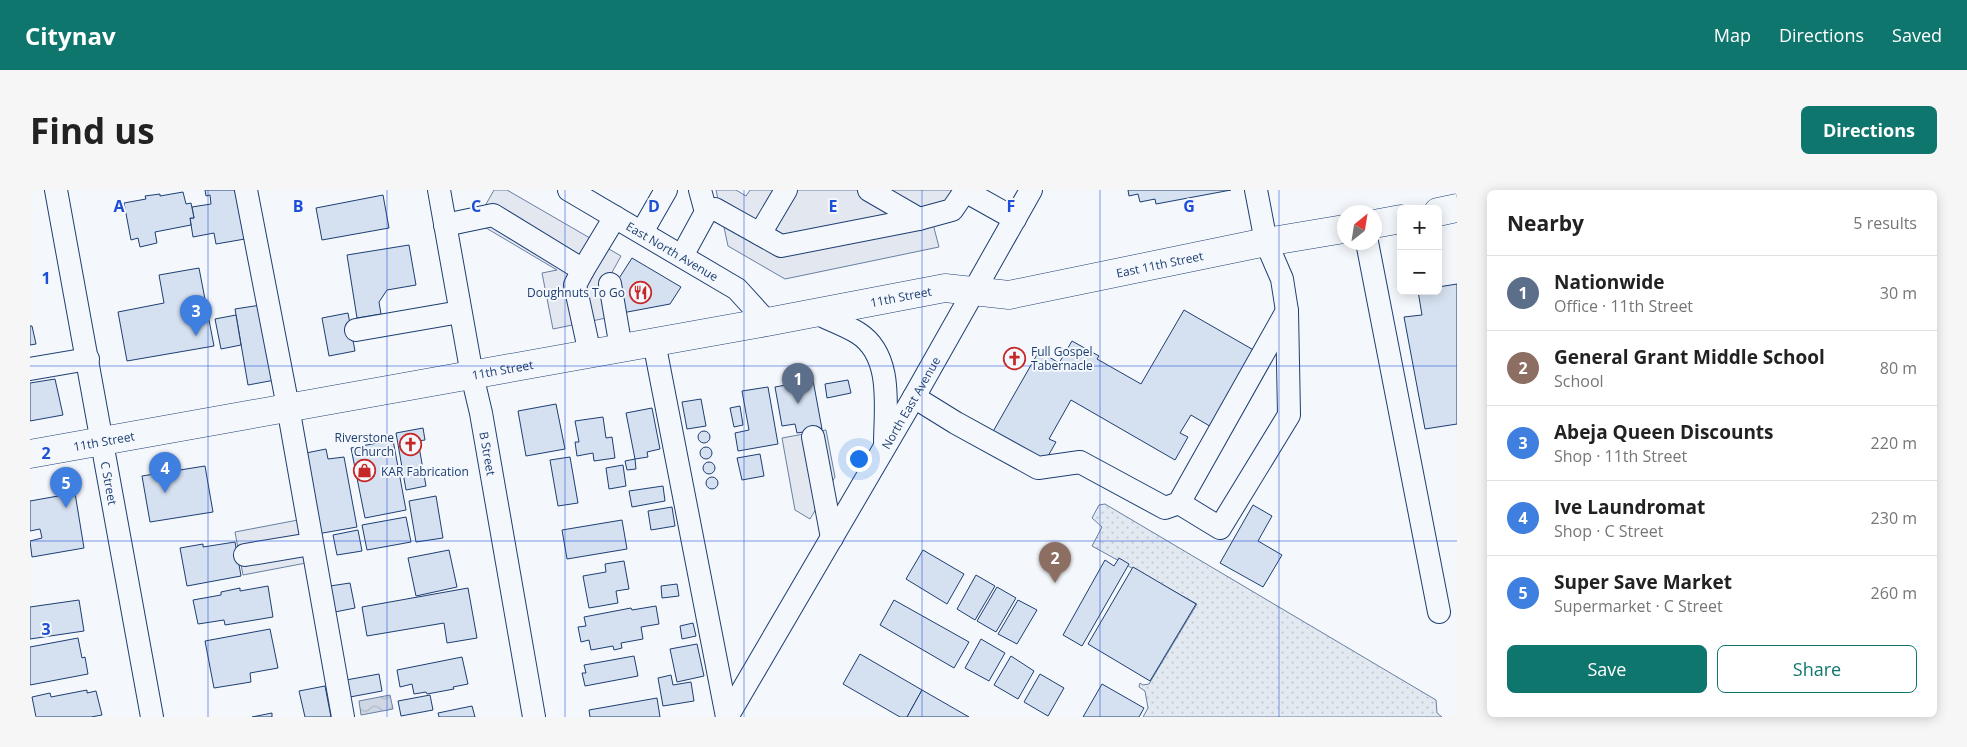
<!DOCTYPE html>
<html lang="en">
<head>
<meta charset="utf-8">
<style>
  body { margin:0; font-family:"Open Sans",sans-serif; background:#f6f6f6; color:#222 }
  .controls { position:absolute; right:15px; top:15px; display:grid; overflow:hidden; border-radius:8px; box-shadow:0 2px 12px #0003 }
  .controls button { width:45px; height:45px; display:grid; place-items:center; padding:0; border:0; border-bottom:1px solid #e0e0e0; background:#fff; color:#222; font:25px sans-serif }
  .compass { position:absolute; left:1307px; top:15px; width:45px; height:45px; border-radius:50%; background:#fff; box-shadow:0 2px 12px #0003; rotate:30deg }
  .you { position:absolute; left:828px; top:268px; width:18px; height:18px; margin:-12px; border:4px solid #fff; border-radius:50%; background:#1a73e8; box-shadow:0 0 0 8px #1a73e833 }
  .badge { display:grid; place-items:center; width:32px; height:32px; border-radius:50%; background:#0f766e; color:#fff; font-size:16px; font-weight:700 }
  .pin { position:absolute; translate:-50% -41px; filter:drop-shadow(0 1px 2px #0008) }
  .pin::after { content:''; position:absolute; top:26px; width:18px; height:15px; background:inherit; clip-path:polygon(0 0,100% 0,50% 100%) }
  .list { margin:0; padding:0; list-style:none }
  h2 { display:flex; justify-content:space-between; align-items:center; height:65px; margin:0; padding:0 20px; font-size:21px }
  h2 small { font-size:16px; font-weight:400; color:#767676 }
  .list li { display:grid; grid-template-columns:32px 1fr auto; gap:15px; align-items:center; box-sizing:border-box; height:75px; padding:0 20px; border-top:1px solid #e0e0e0 }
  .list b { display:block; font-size:19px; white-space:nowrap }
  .list p { margin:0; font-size:16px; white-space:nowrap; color:#767676 }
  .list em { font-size:16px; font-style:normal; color:#767676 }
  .actions { display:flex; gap:10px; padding:15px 20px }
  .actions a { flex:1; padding:11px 0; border:1px solid #0f766e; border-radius:8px; text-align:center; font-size:18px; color:#0f766e }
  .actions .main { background:#0f766e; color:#fff }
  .map { position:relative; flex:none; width:1427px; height:527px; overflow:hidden; border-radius:8px }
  header { display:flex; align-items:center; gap:30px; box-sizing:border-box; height:70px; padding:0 25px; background:#0f766e; color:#fff }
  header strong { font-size:24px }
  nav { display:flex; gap:28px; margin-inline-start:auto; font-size:18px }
  .intro { display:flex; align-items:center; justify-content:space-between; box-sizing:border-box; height:120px; padding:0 30px }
  h1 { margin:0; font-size:35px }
  .button { padding:12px 22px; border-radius:8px; background:#0f766e; color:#fff; font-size:18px; font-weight:700 }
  main { display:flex; gap:30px; padding:0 30px }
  aside { flex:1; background:#fff; border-radius:8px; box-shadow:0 2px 12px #0003 }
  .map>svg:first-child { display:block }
  .grass { fill:url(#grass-dots); stroke:#687fa3 }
  .parking { fill:#e3e8f0; stroke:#687fa3 }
  .water { fill:url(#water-waves); stroke:#687fa3 }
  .building { fill:#d5e0f0; stroke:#1d3f73 }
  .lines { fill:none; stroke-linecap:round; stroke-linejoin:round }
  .minor-casing { stroke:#1d3f73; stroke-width:24 }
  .major-casing { stroke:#1d3f73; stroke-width:29 }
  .minor { stroke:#f4f7fb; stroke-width:22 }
  .major { stroke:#f4f7fb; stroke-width:28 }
  .grid { fill:none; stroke:#1d4ed8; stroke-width:1; stroke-opacity:0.55 }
  .labels { text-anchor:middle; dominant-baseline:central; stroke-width:4; stroke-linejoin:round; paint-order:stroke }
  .street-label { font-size:12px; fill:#1d3f73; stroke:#f4f7fb }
  .poi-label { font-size:12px; fill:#1d3f73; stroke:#f4f7fb; text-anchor:end }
  .grid-label { font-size:16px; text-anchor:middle; font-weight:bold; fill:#1d4ed8; stroke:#f4f7fb; stroke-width:4; stroke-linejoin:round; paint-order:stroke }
</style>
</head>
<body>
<header>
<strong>Citynav</strong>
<nav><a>Map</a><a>Directions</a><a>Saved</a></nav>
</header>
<div class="intro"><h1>Find us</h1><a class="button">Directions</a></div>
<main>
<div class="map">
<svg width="1427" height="527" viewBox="0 0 1427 527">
  <defs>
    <pattern id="grass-dots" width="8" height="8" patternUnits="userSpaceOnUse" patternTransform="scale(1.25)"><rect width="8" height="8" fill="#e3e9f0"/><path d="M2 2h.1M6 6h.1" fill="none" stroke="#c2c9d1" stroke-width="1.8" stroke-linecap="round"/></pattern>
    <pattern id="water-waves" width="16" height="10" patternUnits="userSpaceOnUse" patternTransform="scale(1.25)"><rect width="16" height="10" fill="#cfd7e4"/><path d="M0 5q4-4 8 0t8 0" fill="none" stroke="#b1bac7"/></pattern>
  </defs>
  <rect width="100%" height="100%" fill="#f4f7fb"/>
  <!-- grass -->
  <polygon class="grass" points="1075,314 1406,510 1407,523 1412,527 1113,527 1118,518 1115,501 1109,497 1110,493 1113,495 1119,494 1167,414 1062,356 1072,337 1062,328 1069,315"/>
  <!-- parking -->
  <g class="parking">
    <polygon points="464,0 477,0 591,66 575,95 581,127 523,139 512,83 527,80 446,32"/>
    <polygon points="686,0 706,0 716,6 720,0 947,0 931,27 903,34 909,57 755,89 698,56"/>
    <polygon points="796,240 805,287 780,329 765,320 752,248"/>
    <polygon points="268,330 276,373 213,385 205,342"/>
  </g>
  <!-- water -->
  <polygon class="water" points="360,505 363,519 331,525 329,511"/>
  <!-- building -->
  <g class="building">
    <polygon points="175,0 207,0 215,49 186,54 184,43 163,47 160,28 164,28 162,17 181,14 180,5 176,6"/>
    <polygon points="1098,0 1201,0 1126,14 1125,9 1110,12 1108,4 1099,6"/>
    <polygon points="153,2 156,14 161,13 164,28 160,28 161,35 125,42 127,53 110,57 108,48 101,50 94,13 116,9 115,6 130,4 130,6"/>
    <polygon points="353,5 359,38 292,50 286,18"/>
    <polygon points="379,55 386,95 357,100 349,112 351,124 327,128 317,65"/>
    <polygon points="602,68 651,97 640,114 592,123 586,93"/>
    <polygon points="169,78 184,156 97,171 88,122 134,113 129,85"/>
    <polygon points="1427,94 1427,234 1395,239 1374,127 1392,125 1388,101 1408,101 1408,97"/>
    <polygon points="231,115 245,190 218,195 205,119"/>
    <polygon points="1154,120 1227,162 1183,238 1161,225 1150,243 1158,247 1145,270 1041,210 1019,249 1026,252 1013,275 961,245 1009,161 1029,173 1042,151 1069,166 1067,169 1111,194"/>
    <polygon points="318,123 325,161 299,166 292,128"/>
    <polygon points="206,125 211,155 191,159 185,129"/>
    <polygon points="0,136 2,136 6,154 0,155"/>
    <polygon points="25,189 33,225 0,231 0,193"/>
    <polygon points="783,190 792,239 767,243 765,234 752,236 745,197"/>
    <polygon points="818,190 821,203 797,208 795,194"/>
    <polygon points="738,197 748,254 708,261 705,243 719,240 712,201"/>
    <polygon points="671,209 676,236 657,239 652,212"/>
    <polygon points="526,214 535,259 496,266 488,221"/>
    <polygon points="710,216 713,235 704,237 700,218"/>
    <polygon points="622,218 630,259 617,262 618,267 605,269 596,223"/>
    <polygon points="573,227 576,248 582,247 585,268 564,271 563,263 547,266 545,252 549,252 545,231"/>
    <polygon points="393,238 395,250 388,251 396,296 376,300 366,243"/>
    <circle cx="674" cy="247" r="6"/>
    <polygon points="363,250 376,320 335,328 321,258"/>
    <circle cx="676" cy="263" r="6"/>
    <polygon points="296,259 298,269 314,267 327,337 287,344 271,264"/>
    <polygon points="730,264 734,286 712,290 707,268"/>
    <polygon points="540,267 548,313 528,316 520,270"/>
    <polygon points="605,269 606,279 597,280 595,271"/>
    <circle cx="679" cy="278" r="6"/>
    <polygon points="593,275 596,296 579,299 576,278"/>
    <polygon points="175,276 183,322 120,332 112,286"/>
    <circle cx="682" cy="293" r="6"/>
    <polygon points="633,296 635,311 602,317 599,301"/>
    <polygon points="45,303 54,358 2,367 0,351 12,348 10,339 0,341 0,311"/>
    <polygon points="406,306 413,348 386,352 379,311"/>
    <polygon points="1223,315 1242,326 1228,351 1252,365 1233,397 1190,373"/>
    <polygon points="642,317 645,336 621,340 618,321"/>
    <polygon points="376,327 381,352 337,360 332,335"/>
    <polygon points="592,330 597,359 537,369 532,340"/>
    <polygon points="328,340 332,361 307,365 303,345"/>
    <polygon points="205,352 211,386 157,396 150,358 173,354 173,357"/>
    <polygon points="419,360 427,397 386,406 378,368"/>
    <polygon points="893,360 934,384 917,414 876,389"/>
    <polygon points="1089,368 1099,374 1052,456 1033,445 1075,370 1084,376"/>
    <polygon points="594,371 599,399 586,401 588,413 559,418 553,386 576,382 575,374"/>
    <polygon points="1103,377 1166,414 1120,491 1058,454"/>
    <polygon points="946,385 965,396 945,430 927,419"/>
    <polygon points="320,393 325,418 305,422 300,396"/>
    <polygon points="647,394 649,406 632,408 631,396"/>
    <polygon points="238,396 243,427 195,435 194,430 168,434 163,410 191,405 191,402 210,398 210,401"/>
    <polygon points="967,397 986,408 966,442 947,431"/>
    <polygon points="438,398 447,448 417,453 414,433 337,446 332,417"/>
    <polygon points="49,410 54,441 0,449 0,417"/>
    <polygon points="864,410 939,452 924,478 850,435"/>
    <polygon points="988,410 1007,420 987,454 968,444"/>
    <polygon points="626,416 629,434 611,437 613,449 591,453 592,458 584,460 583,456 561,460 559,450 551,452 548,437 556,436 554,427 601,418 602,420"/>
    <polygon points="663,433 666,446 652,449 650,436"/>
    <polygon points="240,439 248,478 220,483 221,492 184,498 175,451"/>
    <polygon points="48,448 52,468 55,467 58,484 0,495 0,457"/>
    <polygon points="951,449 975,463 959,491 935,478"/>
    <polygon points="667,454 674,486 647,492 640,459"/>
    <polygon points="830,464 892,500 877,527 870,527 813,494"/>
    <polygon points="604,466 608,486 555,496 552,483 556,483 554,475"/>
    <polygon points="981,466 1004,481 988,509 964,495"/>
    <polygon points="432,467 438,494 423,497 424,499 397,504 396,502 384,504 382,494 370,497 367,480"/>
    <polygon points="349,484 352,501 320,507 316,490"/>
    <polygon points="1010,484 1034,498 1018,526 994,512"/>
    <polygon points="641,485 643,495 661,492 664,511 633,516 628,488"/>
    <polygon points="1072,494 1114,518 1109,527 1053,527"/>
    <polygon points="295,496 301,527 275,527 269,501"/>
    <polygon points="57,500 57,503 66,501 72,525 61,527 6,527 2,507 20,503 21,507"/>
    <polygon points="892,500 939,527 877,527"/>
    <polygon points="400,505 403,520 371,526 368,511"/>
    <polygon points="627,508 630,527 560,527 559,520"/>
    <polygon points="442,516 445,527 409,527 408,523"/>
    <polygon points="242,523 242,527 222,527"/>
  </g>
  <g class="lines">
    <defs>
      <g id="minor">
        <path id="s1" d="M 26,0 L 122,527"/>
        <polyline points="216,0 258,217 313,527"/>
        <path id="s2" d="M 409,0 L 442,185 L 451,223 L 504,527"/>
        <path id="s3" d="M 539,0 L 707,99 L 737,132"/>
        <polyline points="670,0 676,22"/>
        <polyline points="839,0 889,29"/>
        <polyline points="415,35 463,25 553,80 585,27"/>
        <polyline points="612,42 636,0"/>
        <polyline points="730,44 756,0"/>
        <polyline points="1337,52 1409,422"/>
        <polyline points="652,66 676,22 685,19 751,56 889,29 922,20 935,1 985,29"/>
        <polyline points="553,80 545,95 560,164"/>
        <polyline points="580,94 591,158"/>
        <path d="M 786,123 C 800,130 815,135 828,143 C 864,166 855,219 855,255"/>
        <polyline points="326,140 430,122"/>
        <polyline points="624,152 697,527"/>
        <polyline points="0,179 58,169"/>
        <polyline points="884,207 926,233 1008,278 1050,272 1135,318 1149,313 1257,121"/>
        <polyline points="783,247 802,348"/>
        <polyline points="1149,313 1190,338 1259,225 1257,121 1252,89 1236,52 1226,0"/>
        <polyline points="215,365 281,354"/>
        <path id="s4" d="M 697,527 L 884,207 L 1001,0"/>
      </g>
      <g id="major">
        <polyline points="1408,22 1427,18"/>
        <polyline points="1344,34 1371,29"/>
        <path id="s5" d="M 0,264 L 737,132 L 915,98 L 979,105 L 1236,52 L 1314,39"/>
      </g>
    </defs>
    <!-- minor casing -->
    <use href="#minor" class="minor-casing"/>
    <!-- major casing -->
    <use href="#major" class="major-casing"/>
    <!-- minor -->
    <use href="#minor" class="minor"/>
    <!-- major -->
    <use href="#major" class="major"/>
  </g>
  <!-- grid -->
  <path class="grid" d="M 178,0 L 178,527M 357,0 L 357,527M 535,0 L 535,527M 714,0 L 714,527M 892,0 L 892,527M 1070,0 L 1070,527M 1249,0 L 1249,527M 0,176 L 1427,176M 0,351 L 1427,351"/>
  <!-- icons -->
  <defs>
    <symbol id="restaurant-ring" viewBox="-11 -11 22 22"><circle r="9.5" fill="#f4f7fb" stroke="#c62828" stroke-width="1.5"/><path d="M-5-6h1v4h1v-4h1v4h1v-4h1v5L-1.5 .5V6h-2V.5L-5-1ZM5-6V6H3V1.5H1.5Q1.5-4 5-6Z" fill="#c62828"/></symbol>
    <symbol id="church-ring" viewBox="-11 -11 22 22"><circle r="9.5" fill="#f4f7fb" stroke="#c62828" stroke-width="1.5"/><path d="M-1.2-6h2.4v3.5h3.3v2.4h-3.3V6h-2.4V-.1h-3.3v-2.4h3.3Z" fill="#c62828"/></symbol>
    <symbol id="shop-ring" viewBox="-11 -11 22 22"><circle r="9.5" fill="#f4f7fb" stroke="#c62828" stroke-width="1.5"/><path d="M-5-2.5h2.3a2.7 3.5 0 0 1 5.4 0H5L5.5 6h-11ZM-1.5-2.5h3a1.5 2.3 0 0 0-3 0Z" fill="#c62828"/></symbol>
  </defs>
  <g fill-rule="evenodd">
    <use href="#restaurant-ring" x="598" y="90" width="25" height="25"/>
    <use href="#church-ring" x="972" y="156" width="25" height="25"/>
    <use href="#church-ring" x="368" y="242" width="25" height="25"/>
    <use href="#shop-ring" x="322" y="268" width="25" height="25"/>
  </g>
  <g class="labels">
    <!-- street labels -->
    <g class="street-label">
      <text stroke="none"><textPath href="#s3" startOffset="120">East North Avenue</textPath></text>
      <text stroke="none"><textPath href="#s5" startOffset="1148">East 11th Street</textPath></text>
      <text stroke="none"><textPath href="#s5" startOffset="885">11th Street</textPath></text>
      <text stroke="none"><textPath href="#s5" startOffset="480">11th Street</textPath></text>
      <text stroke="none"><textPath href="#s4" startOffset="364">North East Avenue</textPath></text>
      <text stroke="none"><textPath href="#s5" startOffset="75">11th Street</textPath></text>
      <text stroke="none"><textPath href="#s2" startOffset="268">B Street</textPath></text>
      <text stroke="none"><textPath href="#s1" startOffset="298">C Street</textPath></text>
    </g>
    <!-- poi labels -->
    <g class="poi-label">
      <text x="595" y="102">Doughnuts To Go</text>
      <text x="1001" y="161" text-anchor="start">Full Gospel<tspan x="1001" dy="14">Tabernacle</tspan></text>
      <text x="364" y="247">Riverstone<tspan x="364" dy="14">Church</tspan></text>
      <text x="351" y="281" text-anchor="start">KAR Fabrication</text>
    </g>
  </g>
  <g class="grid-label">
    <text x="89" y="22">A</text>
    <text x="268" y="22">B</text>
    <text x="446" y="22">C</text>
    <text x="624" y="22">D</text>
    <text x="803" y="22">E</text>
    <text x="981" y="22">F</text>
    <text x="1159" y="22">G</text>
    <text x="16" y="94">1</text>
    <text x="16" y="269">2</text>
    <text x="16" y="445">3</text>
  </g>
</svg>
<div class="controls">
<button>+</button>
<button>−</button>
</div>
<svg class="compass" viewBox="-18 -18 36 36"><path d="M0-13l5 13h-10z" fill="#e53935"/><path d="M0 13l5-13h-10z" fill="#767676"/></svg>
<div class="you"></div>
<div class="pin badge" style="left:768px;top:214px;background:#5c6f8a">1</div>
<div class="pin badge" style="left:1025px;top:393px;background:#8d6e63">2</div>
<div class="pin badge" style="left:166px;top:146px;background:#3f7fe0">3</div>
<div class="pin badge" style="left:135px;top:303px;background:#3f7fe0">4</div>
<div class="pin badge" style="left:36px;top:318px;background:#3f7fe0">5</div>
</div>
<aside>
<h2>Nearby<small>5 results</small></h2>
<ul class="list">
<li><span class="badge" style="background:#5c6f8a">1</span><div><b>Nationwide</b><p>Office · 11th Street</p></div><em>30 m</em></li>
<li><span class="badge" style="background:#8d6e63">2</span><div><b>General Grant Middle School</b><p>School</p></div><em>80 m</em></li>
<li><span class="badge" style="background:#3f7fe0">3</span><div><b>Abeja Queen Discounts</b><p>Shop · 11th Street</p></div><em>220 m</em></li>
<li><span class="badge" style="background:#3f7fe0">4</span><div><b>Ive Laundromat</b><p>Shop · C Street</p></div><em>230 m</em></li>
<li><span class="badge" style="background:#3f7fe0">5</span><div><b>Super Save Market</b><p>Supermarket · C Street</p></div><em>260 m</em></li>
</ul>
<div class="actions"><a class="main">Save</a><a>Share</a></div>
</aside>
</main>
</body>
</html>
